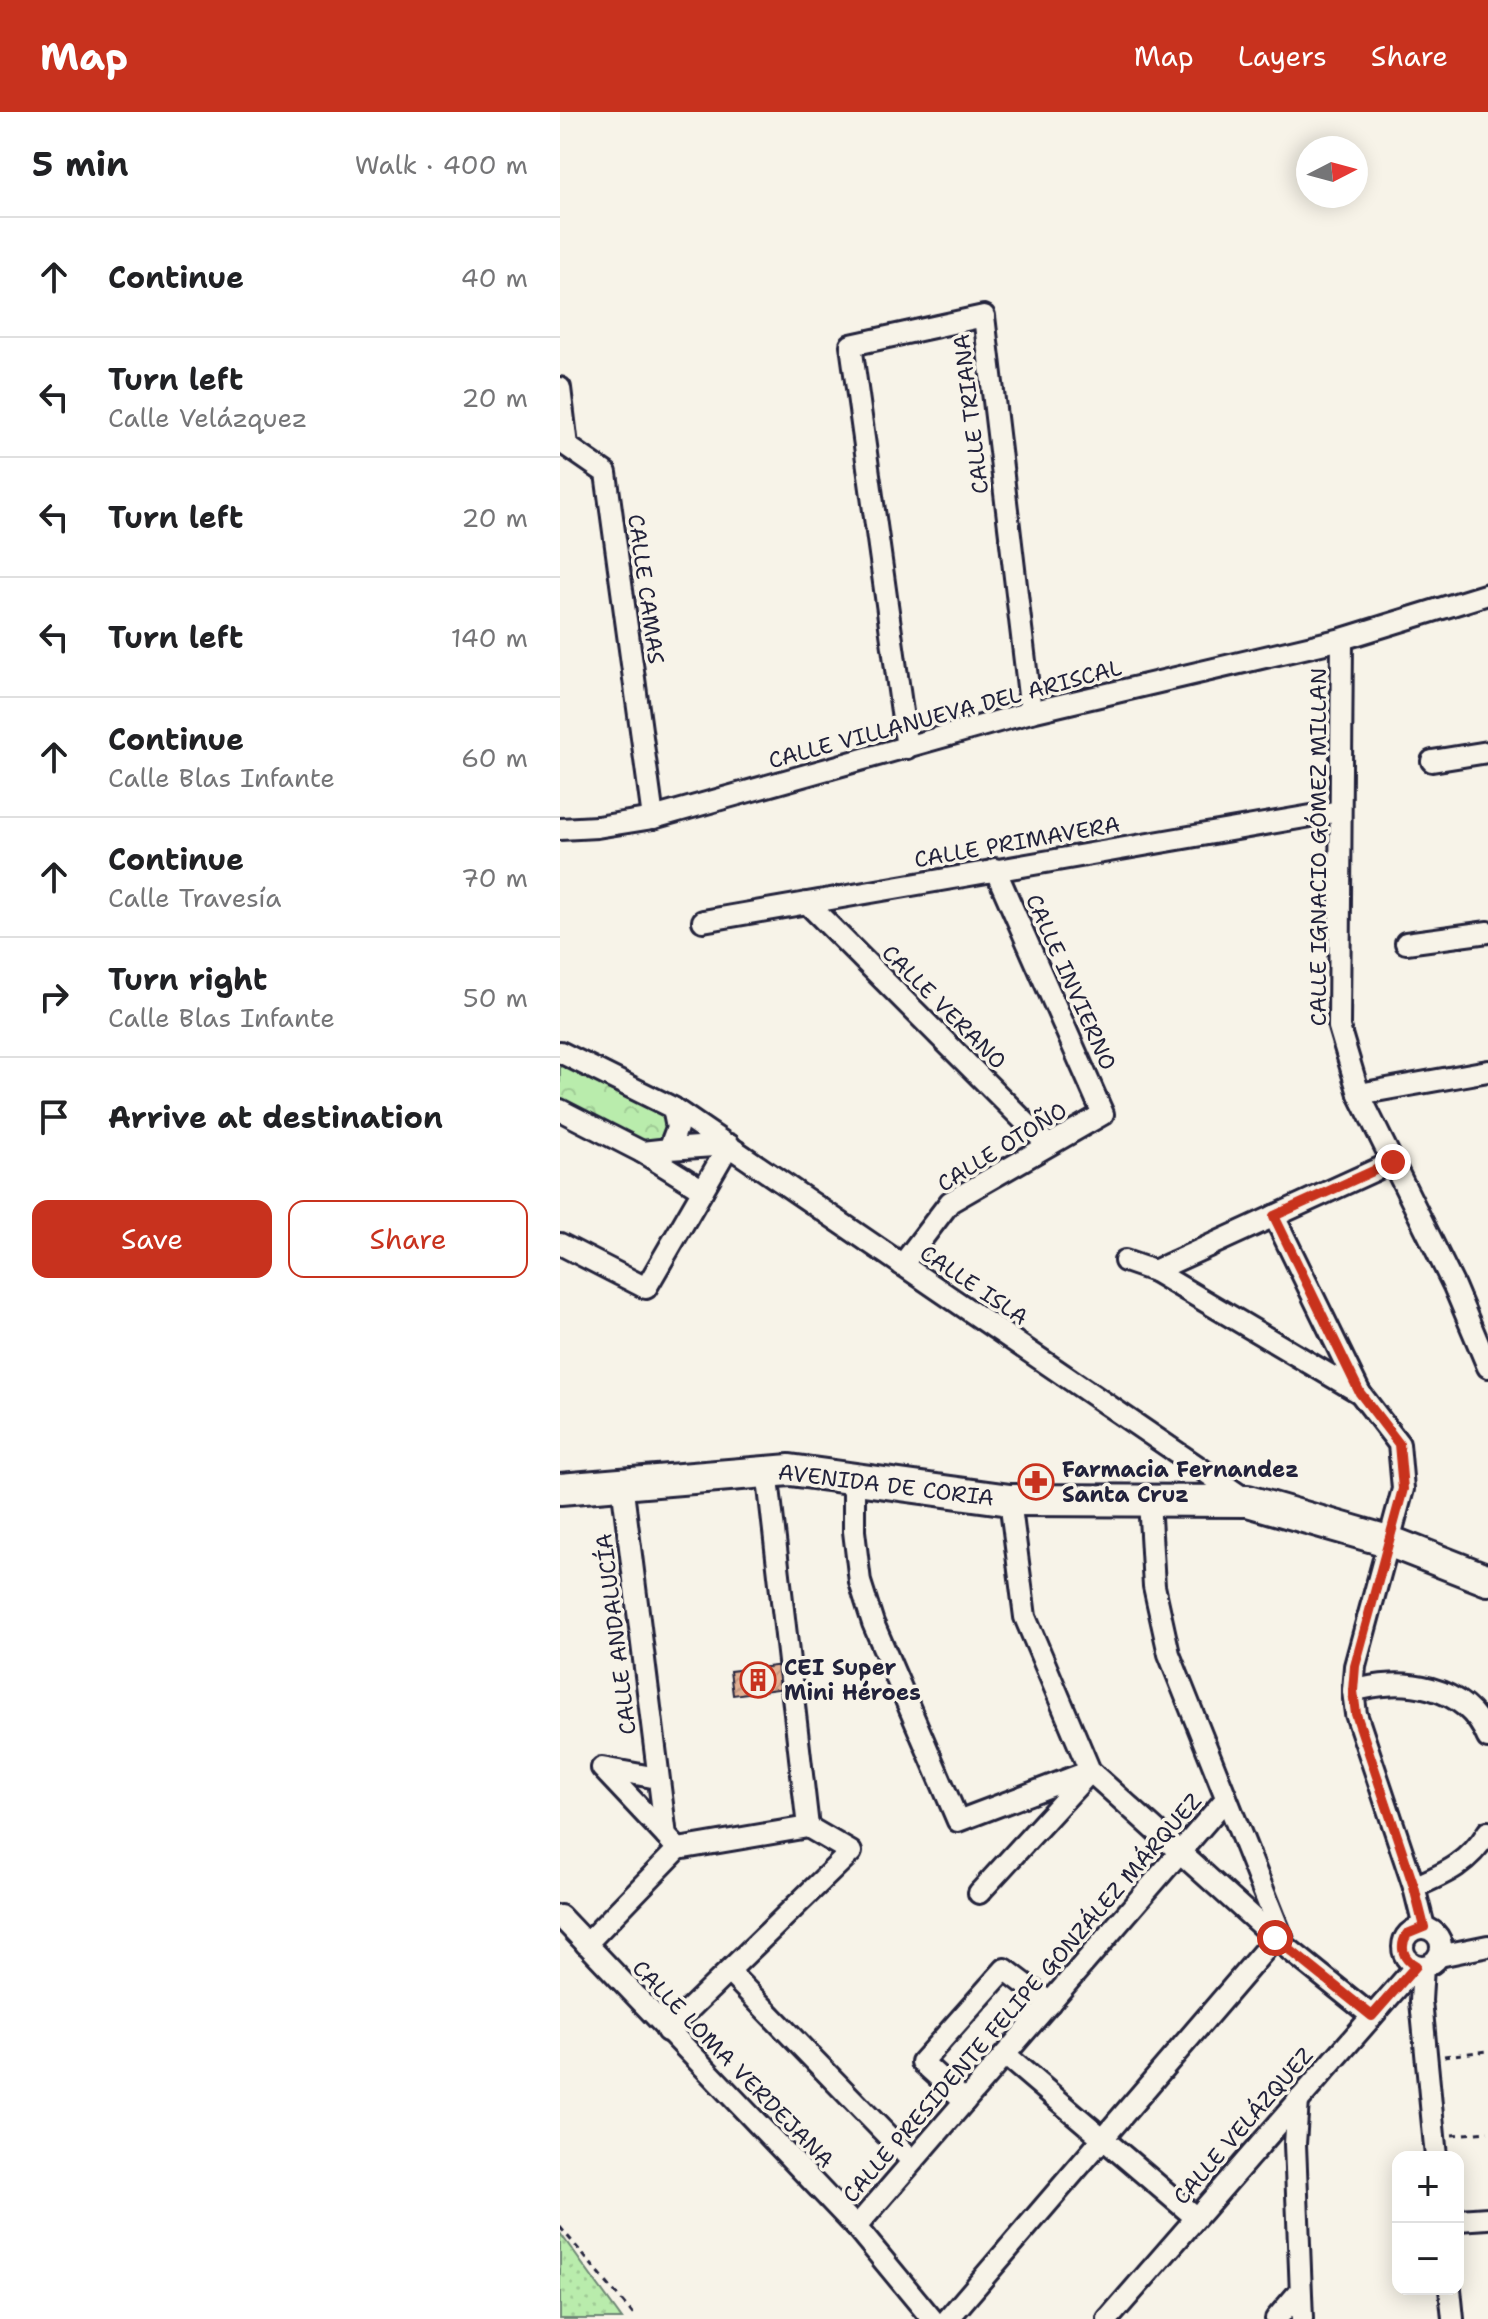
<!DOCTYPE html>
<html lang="en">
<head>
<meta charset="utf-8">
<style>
  body { margin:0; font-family:"Shantell Sans",sans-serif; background:#f6f6f6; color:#202124 }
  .controls { position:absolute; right:24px; bottom:24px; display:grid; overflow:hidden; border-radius:16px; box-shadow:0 4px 20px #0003 }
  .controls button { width:72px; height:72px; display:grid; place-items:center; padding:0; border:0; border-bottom:2px solid #e0e0e0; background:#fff; color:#202124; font:40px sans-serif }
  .compass { position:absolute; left:736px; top:24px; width:72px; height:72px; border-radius:50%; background:#fff; box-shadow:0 4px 20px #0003; rotate:84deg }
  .stop { position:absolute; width:24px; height:24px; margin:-18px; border:6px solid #c8321e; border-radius:50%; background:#fff }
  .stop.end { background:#c8321e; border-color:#fff; box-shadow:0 2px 8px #0008 }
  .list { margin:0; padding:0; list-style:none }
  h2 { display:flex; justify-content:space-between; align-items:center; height:104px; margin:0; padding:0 32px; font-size:34px }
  h2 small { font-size:26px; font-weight:400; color:#757577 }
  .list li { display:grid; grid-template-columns:52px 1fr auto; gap:24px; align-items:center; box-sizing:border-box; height:120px; padding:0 32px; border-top:2px solid #e0e0e0 }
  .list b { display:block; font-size:30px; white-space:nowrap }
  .list p { margin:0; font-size:26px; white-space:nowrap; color:#757577 }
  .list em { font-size:26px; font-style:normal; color:#757577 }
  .actions { display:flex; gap:16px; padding:24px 32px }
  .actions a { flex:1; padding:18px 0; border:2px solid #c8321e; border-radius:16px; text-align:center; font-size:28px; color:#c8321e }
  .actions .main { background:#c8321e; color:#fff }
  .icon { flex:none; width:44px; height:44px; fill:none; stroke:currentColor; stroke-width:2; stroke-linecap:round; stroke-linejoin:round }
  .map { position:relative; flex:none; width:928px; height:2207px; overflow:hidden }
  header { display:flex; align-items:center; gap:48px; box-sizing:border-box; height:112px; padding:0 40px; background:#c8321e; color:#fff }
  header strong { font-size:38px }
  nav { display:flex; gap:44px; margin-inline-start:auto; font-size:28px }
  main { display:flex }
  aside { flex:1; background:#fff }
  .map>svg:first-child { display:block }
  .grass { fill:url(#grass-dots); stroke:#6e8774; stroke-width:2 }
  .forest { fill:url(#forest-crowns); stroke:#6e8774; stroke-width:2 }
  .building { fill:url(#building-hatch); stroke:#22223b; stroke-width:2 }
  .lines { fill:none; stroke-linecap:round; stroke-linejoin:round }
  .street-casing { stroke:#22223b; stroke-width:26 }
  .secondary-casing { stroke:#22223b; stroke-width:36 }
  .path { stroke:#22223b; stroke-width:3; stroke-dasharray:6 6; stroke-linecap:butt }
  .street { stroke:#f7f3e8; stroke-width:20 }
  .secondary { stroke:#f7f3e8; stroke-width:30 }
  .route { stroke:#c8321e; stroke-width:10 }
  .labels { text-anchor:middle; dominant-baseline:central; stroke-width:7; stroke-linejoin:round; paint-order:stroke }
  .street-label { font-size:22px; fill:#22223b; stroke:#f7f3e8 }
  .poi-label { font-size:22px; font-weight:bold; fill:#22223b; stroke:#f7f3e8; text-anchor:start }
</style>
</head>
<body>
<header>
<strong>Map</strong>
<nav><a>Map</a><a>Layers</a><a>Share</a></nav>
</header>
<main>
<aside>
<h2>5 min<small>Walk · 400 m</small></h2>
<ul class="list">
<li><svg class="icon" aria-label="ahead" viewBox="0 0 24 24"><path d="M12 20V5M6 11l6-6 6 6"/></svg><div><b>Continue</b></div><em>40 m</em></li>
<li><svg class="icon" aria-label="left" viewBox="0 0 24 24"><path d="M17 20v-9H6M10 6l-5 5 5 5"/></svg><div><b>Turn left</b><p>Calle Velázquez</p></div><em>20 m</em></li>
<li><svg class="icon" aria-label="left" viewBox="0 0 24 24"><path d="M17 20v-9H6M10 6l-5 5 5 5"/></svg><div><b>Turn left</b></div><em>20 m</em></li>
<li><svg class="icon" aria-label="left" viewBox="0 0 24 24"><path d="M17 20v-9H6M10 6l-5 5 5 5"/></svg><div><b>Turn left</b></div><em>140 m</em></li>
<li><svg class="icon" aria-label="ahead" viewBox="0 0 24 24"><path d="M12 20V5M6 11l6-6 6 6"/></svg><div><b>Continue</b><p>Calle Blas Infante</p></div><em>60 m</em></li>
<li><svg class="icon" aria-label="ahead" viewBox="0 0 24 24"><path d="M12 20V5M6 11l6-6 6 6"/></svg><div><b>Continue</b><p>Calle Travesía</p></div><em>70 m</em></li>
<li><svg class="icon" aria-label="right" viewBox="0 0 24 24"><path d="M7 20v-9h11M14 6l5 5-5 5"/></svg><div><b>Turn right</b><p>Calle Blas Infante</p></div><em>50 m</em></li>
<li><svg class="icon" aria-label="arrive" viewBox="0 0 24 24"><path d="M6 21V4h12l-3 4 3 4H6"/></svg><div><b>Arrive at destination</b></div></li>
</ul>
<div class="actions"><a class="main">Save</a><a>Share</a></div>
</aside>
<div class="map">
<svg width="928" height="2207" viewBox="0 0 928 2207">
  <defs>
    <pattern id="grass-dots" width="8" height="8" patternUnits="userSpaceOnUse" patternTransform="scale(2)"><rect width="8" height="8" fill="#b9ecac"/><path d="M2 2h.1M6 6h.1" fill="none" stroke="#9fca95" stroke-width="1.8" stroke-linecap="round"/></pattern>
    <pattern id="forest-crowns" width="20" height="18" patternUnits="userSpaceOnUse" patternTransform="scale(2)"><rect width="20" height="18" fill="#b9ecac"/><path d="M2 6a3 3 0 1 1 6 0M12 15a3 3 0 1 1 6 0" fill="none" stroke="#9fca95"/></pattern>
    <pattern id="building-hatch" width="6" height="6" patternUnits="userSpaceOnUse" patternTransform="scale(2)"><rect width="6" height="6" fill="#e1b093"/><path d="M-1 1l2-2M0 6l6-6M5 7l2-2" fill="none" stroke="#c19780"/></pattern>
  </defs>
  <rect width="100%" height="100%" fill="#f7f3e8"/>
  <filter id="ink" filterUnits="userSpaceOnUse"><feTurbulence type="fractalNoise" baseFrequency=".0125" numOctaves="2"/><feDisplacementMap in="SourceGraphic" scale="16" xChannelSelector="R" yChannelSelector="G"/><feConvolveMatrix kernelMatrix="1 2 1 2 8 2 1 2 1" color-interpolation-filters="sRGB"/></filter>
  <g filter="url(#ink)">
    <!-- grass -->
    <polygon class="grass" points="0,2121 62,2207 0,2207"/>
    <!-- forest -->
    <polygon class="forest" points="0,948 102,999 109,1010 107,1027 91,1033 82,1030 0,988"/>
    <!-- building -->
    <polygon class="building" points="223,1553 226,1576 173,1583 170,1559"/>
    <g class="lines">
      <defs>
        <g id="street">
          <polyline points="0,276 7,334 46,361 93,706"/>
          <polyline points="782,527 779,915 799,982 894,1174 928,1255"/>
          <polyline points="347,636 291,233 424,204 471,600"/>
          <polyline points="872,649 928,640"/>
          <polyline points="0,717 37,715 93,706 471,600 782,527 928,482"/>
          <polyline points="247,791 487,1032"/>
          <polyline points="143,809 780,699"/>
          <polyline points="846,831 928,820"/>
          <polyline points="0,940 113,996 117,1016 109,1037 82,1040 0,998"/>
          <polyline points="799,982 928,959"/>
          <polyline points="113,996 688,1389"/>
          <polyline points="109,1037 169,1033"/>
          <polyline points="82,1040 143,1078"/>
          <polyline points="714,1104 800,1281"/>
          <polyline points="0,1132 86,1176 169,1033"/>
          <polyline points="565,1149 594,1159 833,1050"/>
          <polyline points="342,1153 390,1090 543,1002 435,757"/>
          <polyline points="594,1159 800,1281 839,1332 843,1377 795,1554 793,1579 796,1602 854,1775 864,1815"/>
          <polyline points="207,1358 248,1715"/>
          <polyline points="294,1366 294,1419 300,1470 313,1511 398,1709 530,1659"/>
          <polyline points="62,1371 106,1724 118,1737"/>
          <polyline points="450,1388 465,1505 530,1659 715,1826 812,1904"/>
          <polyline points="589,1388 594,1474 609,1542 723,1828"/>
          <path d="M 793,1579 C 841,1564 906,1572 928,1626"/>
          <polyline points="98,1666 42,1656 106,1724"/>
          <path d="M 854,1775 C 887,1761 909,1751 928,1720"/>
          <polyline points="419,1781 528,1662"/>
          <polyline points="0,1804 296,2115 372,2207"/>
          <circle cx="862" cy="1835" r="19"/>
          <polyline points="26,1832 118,1737 248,1715 291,1740 107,1919"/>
          <polyline points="879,1844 928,1834"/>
          <polyline points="863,1854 861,1889 876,2045"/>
          <polyline points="169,1860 352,2049"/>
          <polyline points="445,1943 635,2105"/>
          <polyline points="738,1988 735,2032 742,2207"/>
          <polyline points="405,1989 362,1950 445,1857 490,1891"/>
          <polyline points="898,2108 928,2106"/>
          <polyline points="296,2115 665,1688"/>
          <polyline points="890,2177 893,2207"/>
          <polyline points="388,2207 715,1826"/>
          <polyline points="548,2207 856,1854"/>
          <polyline points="716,2207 739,2180"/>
        </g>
        <polyline id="secondary" points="0,1377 230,1358 450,1388 688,1389 831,1430 928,1468"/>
      </defs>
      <!-- street casing -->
      <use href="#street" class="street-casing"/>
      <!-- secondary casing -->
      <use href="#secondary" class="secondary-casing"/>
      <!-- path -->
      <g class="path">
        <polyline points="884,1944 928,1939"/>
        <polyline points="892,2023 928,2020"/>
        <polyline points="0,2115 77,2207"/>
      </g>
      <!-- street -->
      <use href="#street" class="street"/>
      <!-- secondary -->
      <use href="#secondary" class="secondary"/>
    </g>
  </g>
  <g class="lines" filter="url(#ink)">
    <!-- route -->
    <path class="route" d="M 715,1826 L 812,1904 L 856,1854 C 843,1847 839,1835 847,1822 L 864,1815 L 854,1775 L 796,1602 L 793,1579 L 795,1554 L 843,1377 L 839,1332 L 800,1281 L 714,1104 L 833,1050"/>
  </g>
  <!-- icons -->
  <defs>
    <symbol id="pharmacy-ring" viewBox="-11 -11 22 22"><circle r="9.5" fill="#f7f3e8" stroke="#c8321e" stroke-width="1.5"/><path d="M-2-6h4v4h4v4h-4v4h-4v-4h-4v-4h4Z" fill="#c8321e"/></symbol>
    <symbol id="building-ring" viewBox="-11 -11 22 22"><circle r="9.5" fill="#f7f3e8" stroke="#c8321e" stroke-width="1.5"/><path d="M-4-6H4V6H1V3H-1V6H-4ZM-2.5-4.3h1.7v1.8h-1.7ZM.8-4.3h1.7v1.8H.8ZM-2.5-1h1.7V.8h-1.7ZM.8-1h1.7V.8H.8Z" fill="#c8321e"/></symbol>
  </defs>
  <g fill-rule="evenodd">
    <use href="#pharmacy-ring" x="456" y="1350" width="40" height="40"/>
    <use href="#building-ring" x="178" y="1548" width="40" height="40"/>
  </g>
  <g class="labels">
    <!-- street labels -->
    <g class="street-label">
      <text transform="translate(411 302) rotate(-97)">CALLE TRIANA</text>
      <text transform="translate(86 477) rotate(82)">CALLE CAMAS</text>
      <text transform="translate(385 602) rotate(-15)">CALLE VILLANUEVA DEL ARISCAL</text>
      <text transform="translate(457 730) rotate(-10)">CALLE PRIMAVERA</text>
      <text transform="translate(758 735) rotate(-90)">CALLE IGNACIO GÓMEZ MILLAN</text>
      <text transform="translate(511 870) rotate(66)">CALLE INVIERNO</text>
      <text transform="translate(384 895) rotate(45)">CALLE VERANO</text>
      <text transform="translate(442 1035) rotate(-32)">CALLE OTOÑO</text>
      <text transform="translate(414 1173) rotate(34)">CALLE ISLA</text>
      <text transform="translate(326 1373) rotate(7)">AVENIDA DE CORIA</text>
      <text transform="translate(56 1522) rotate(-97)">CALLE ANDALUCÍA</text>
      <text transform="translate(462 1886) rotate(-49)">CALLE PRESIDENTE FELIPE GONZÁLEZ MÁRQUEZ</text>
      <text transform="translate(173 1952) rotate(46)">CALLE LOMA VERDEJANA</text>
      <text transform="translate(683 2014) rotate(-49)">CALLE VELÁZQUEZ</text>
    </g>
    <!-- poi labels -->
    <g class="poi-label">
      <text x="502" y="1357">Farmacia Fernandez<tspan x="502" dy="25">Santa Cruz</tspan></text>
      <text x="224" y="1555">CEI Super<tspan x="224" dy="25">Mini Héroes</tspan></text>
    </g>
  </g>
</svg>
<div class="controls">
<button>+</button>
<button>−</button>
</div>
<svg class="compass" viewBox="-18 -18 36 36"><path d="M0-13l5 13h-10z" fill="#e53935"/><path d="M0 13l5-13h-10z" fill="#757577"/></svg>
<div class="stop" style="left:715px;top:1826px"></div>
<div class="stop end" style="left:833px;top:1050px"></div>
</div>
</main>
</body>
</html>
